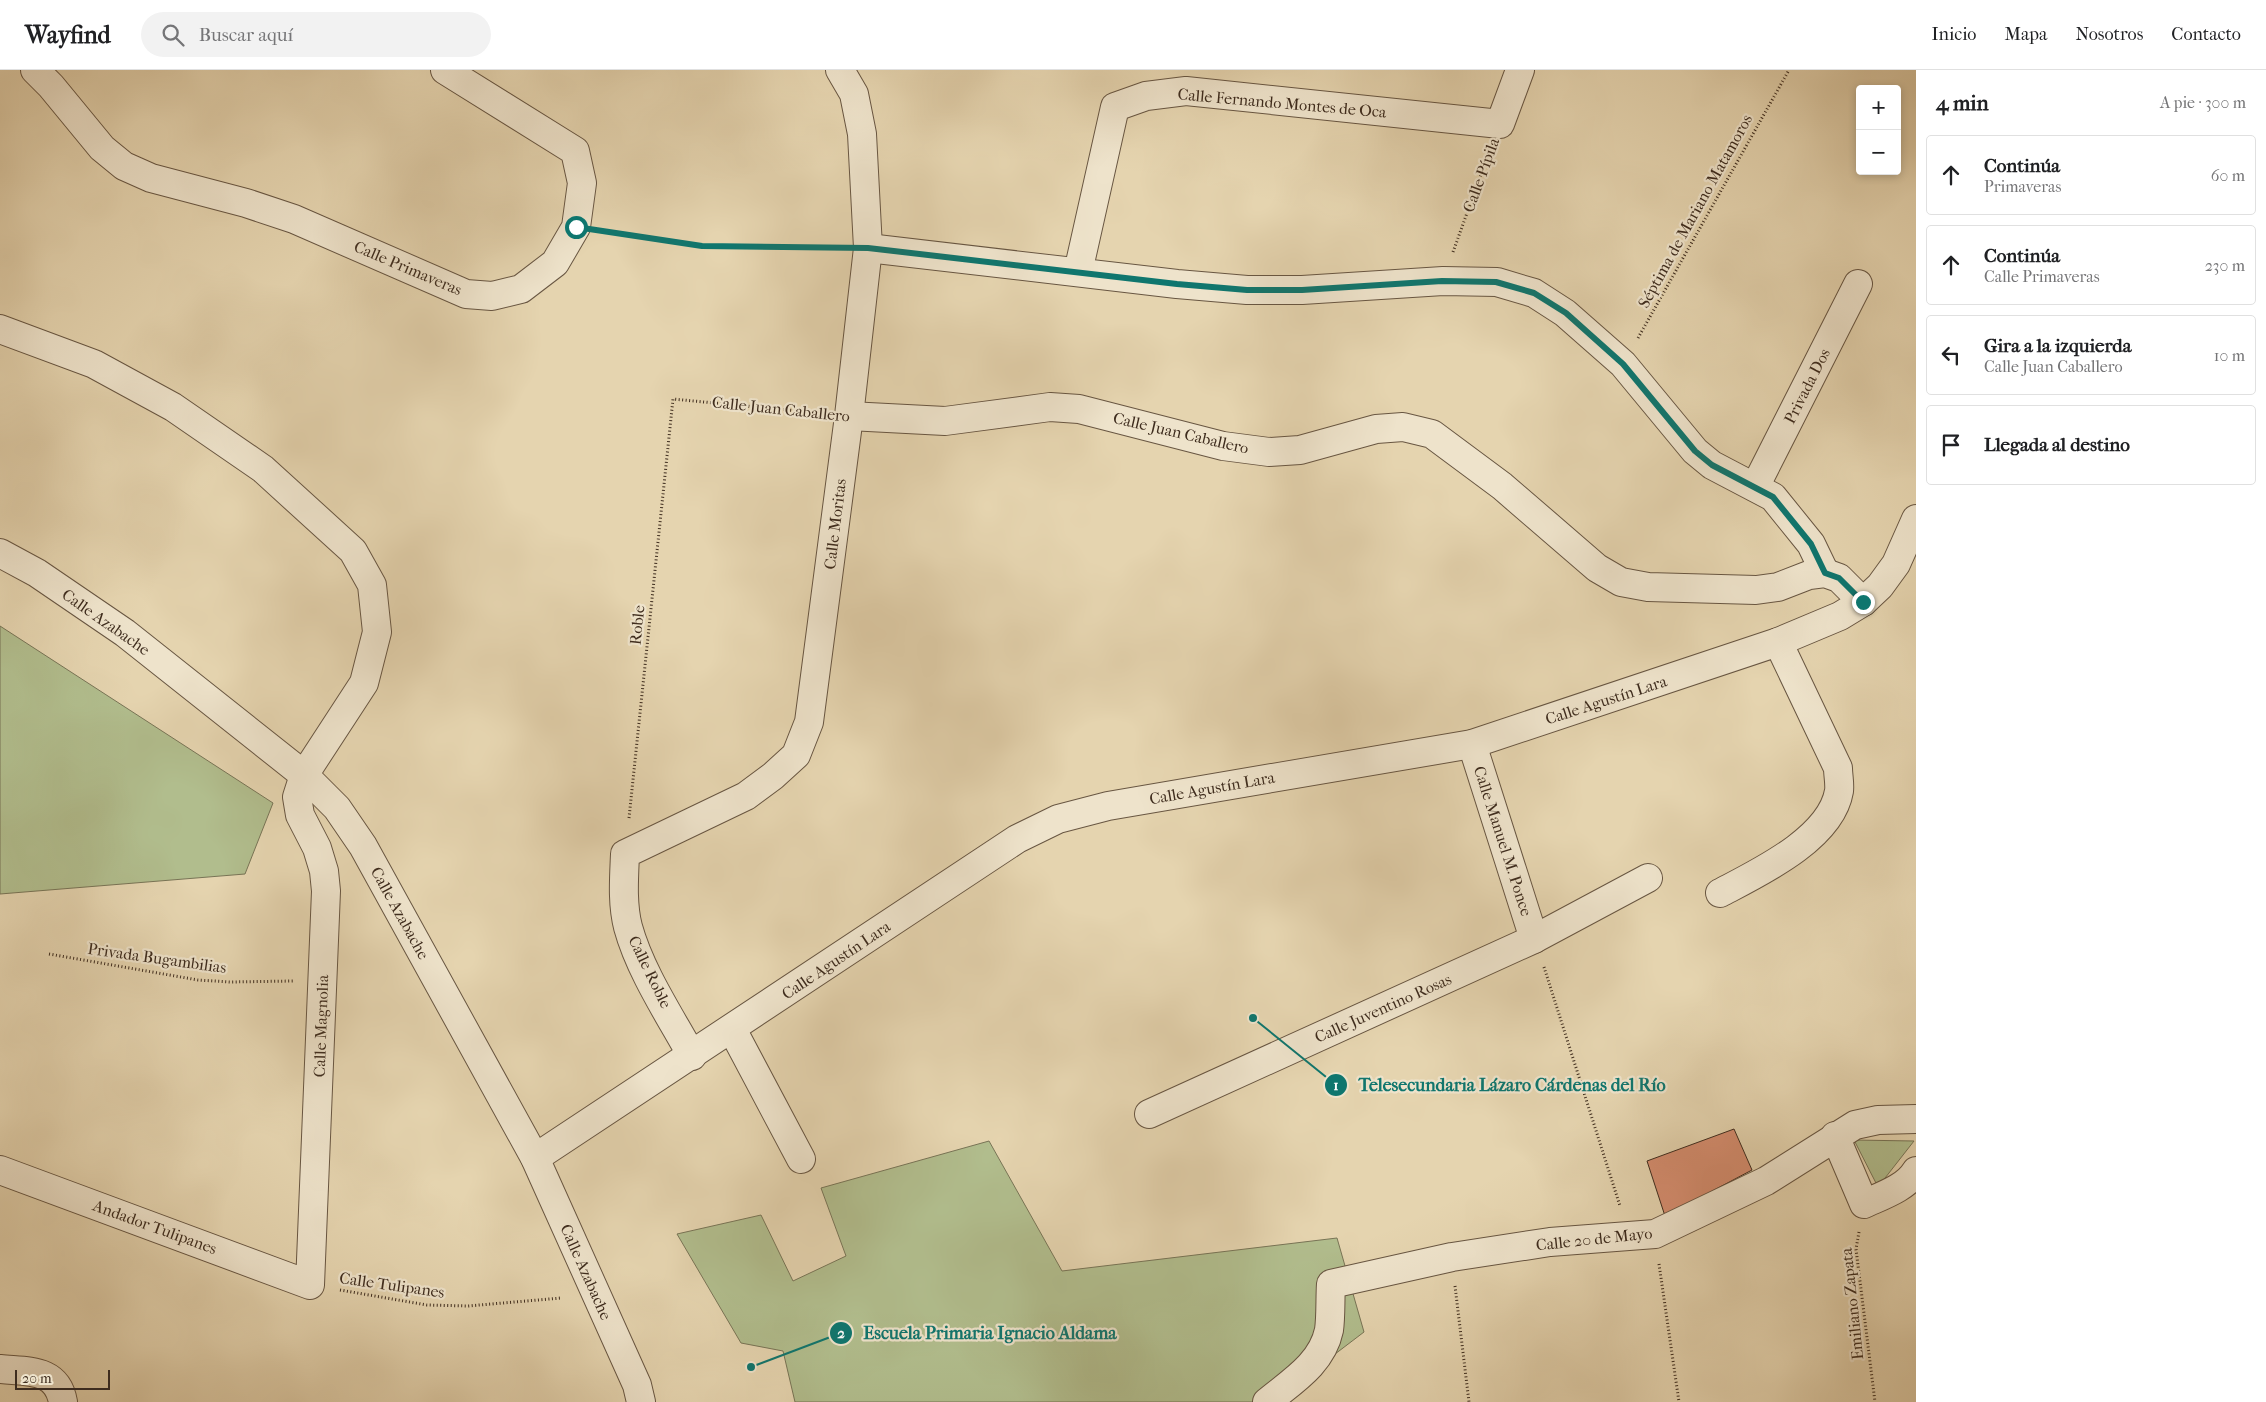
<!DOCTYPE html>
<html lang="es">
<head>
<meta charset="utf-8">
<style>
  body { margin:0; font-family:"IM FELL French Canon",serif; background:#f2f2f2; color:#202124 }
  .controls { position:absolute; right:15px; top:15px; display:grid; overflow:hidden; border-radius:5px; box-shadow:0 2px 8px #0003 }
  .controls button { width:45px; height:45px; display:grid; place-items:center; padding:0; border:0; border-bottom:1px solid #e0e0e0; background:#fff; color:#202124; font:25px sans-serif }
  .scale { position:absolute; left:15px; bottom:12px; width:95px; box-sizing:border-box; padding-left:5px; border:2px solid #3e2c1e; border-top:0; font-size:14px; line-height:18px; white-space:nowrap; color:#3e2c1e; -webkit-text-stroke:4px #eee3cb; paint-order:stroke }
  .stop { position:absolute; width:15px; height:15px; margin:-11px; border:4px solid #0f766e; border-radius:50%; background:#fff }
  .stop.end { background:#0f766e; border-color:#fff; box-shadow:0 1px 5px #0008 }
  .list { margin:0; padding:0; list-style:none }
  h2 { display:flex; justify-content:space-between; align-items:center; height:65px; margin:0; padding:0 20px; font-size:21px }
  h2 small { font-size:16px; font-weight:400; color:#757577 }
  .list li { display:grid; grid-template-columns:32px 1fr auto; gap:15px; align-items:center; box-sizing:border-box; height:80px; margin:0 10px 10px; padding:0 10px; border:1px solid #e0e0e0; border-radius:5px }
  .list b { display:block; font-size:19px; white-space:nowrap }
  .list p { margin:0; font-size:16px; white-space:nowrap; color:#757577 }
  .list em { font-size:16px; font-style:normal; color:#757577 }
  .icon { flex:none; width:28px; height:28px; fill:none; stroke:currentColor; stroke-width:2; stroke-linecap:round; stroke-linejoin:round }
  .map { position:relative; flex:none; width:1916px; height:1332px; overflow:hidden }
  header { display:flex; align-items:center; gap:30px; box-sizing:border-box; height:70px; padding:0 25px; background:#fff; border-bottom:1px solid #e0e0e0 }
  header strong { font-size:24px }
  nav { display:flex; gap:28px; margin-inline-start:auto; font-size:18px }
  .search { width:350px; height:45px; background:#f2f2f2; display:flex; align-items:center; gap:12px; box-sizing:border-box; padding:0 18px; border-radius:28px; color:#757577; font-size:19px }
  main { display:flex }
  aside { flex:1; background:#fff }
  .map>svg:first-child { display:block }
  .green { fill:#b1bd8d; stroke:#787456 }
  .building { fill:#d58d6f; stroke:#3e2c1e }
  .lines { fill:none; stroke-linecap:round; stroke-linejoin:round }
  .minor-casing { stroke:#685642; stroke-width:30 }
  .path { stroke:#3e2c1e; stroke-width:3; stroke-dasharray:1 2.5; stroke-linecap:butt }
  .minor { stroke:#eee3cb; stroke-width:28 }
  .route { stroke:#0f766e; stroke-width:6 }
  .labels { text-anchor:middle; dominant-baseline:central; stroke-width:4.5; stroke-linejoin:round; paint-order:stroke }
  .street-label { font-size:16px; fill:#3e2c1e; stroke:#eee3cb }
  .leader { fill:none; stroke:#0f766e; stroke-width:2 }
  .callout-dot { fill:#0f766e; stroke:#eee3cb; stroke-width:2 }
  .mark-label { font-size:15px; text-anchor:middle; font-weight:bold; fill:#fff }
  .callout-label { font-size:18px; text-anchor:middle; font-weight:bold; fill:#0f766e; stroke:#eee3cb; stroke-width:4.5; stroke-linejoin:round; paint-order:stroke }
</style>
</head>
<body>
<header>
<strong>Wayfind</strong>
<div class="search"><svg class="icon" aria-label="search" viewBox="0 0 24 24"><circle cx="10" cy="10" r="6"/><path d="M15 15l6 6"/></svg>Buscar aquí</div>
<nav><a>Inicio</a><a>Mapa</a><a>Nosotros</a><a>Contacto</a></nav>
</header>
<main>
<div class="map">
<svg width="1916" height="1332" viewBox="0 0 1916 1332">
  <rect width="100%" height="100%" fill="#e5d4af"/>
  <filter id="stains"><feTurbulence type="fractalNoise" baseFrequency=".004" numOctaves="4"/><feColorMatrix values="0 0 0 0 .2 0 0 0 0 .09 0 0 0 0 .02 0 0 0 .5 -.17"/></filter>
  <radialGradient id="worn" r=".72"><stop offset=".6" stop-color="#630" stop-opacity="0"/><stop offset="1" stop-color="#630" stop-opacity=".3"/></radialGradient>
  <!-- green -->
  <g class="green">
    <polygon points="0,556 273,733 245,804 0,824"/>
    <polygon points="1854,1070 1914,1071 1878,1117"/>
    <polygon points="989,1071 1062,1201 1337,1168 1364,1262 1272,1332 795,1332 783,1281 741,1273 677,1164 761,1145 793,1211 846,1186 821,1118"/>
  </g>
  <!-- building -->
  <polygon class="building" points="1734,1059 1752,1100 1665,1146 1647,1091"/>
  <g class="lines">
    <defs>
      <g id="minor">
        <polyline points="35,0 51,16 102,78 124,96 151,108 246,133 294,149 466,224 492,226 521,219 555,193 576,157 582,113 575,81 445,0"/>
        <polyline points="868,178 1177,214 1247,220 1302,220 1443,211 1497,212 1534,223 1565,243 1623,294 1695,381 1712,395 1773,427 1811,474 1825,503"/>
        <polyline points="1078,202 1115,37 1146,26 1186,21 1500,54 1520,0"/>
        <polyline points="0,259 94,294 173,337 263,399 353,481 372,515 377,562 364,613 304,705 297,727 300,745 317,778 324,801 326,821 310,1215 0,1100"/>
        <polyline points="849,346 945,351 1050,337 1079,339 1223,376 1269,382 1300,380 1376,359 1403,357 1432,364 1502,416 1597,498 1621,512 1648,517 1756,520 1778,517 1809,505 1825,503 1839,508 1863,532"/>
        <polyline points="1755,417 1858,214"/>
        <polyline points="0,483 37,503 125,563 304,705 337,738 363,776 535,1088 637,1315 641,1332"/>
        <polyline points="1472,674 1534,869"/>
        <path d="M 1720,823 C 1758,803 1831,769 1839,721 C 1840,714 1838,705 1838,698 L 1778,572"/>
        <polyline points="732,959 801,1089"/>
        <path d="M 692,986 C 670,946 640,901 628,857 C 622,834 624,808 625,784 L 746,726 L 773,706 L 796,685 L 809,652 L 849,346 L 868,178 L 862,64 L 854,24 L 840,0"/>
        <polyline points="1149,1044 1534,869 1648,808"/>
        <path d="M 1835,1066 L 1864,1134 C 1881,1126 1906,1118 1916,1101"/>
        <polyline points="535,1088 1017,769 1058,749 1108,736 1472,674 1778,572 1840,546 1863,532 1880,516 1896,494 1916,449"/>
        <path d="M 0,1299 C 28,1302 57,1298 63,1332"/>
        <path d="M 1267,1332 C 1291,1312 1322,1294 1329,1260 C 1331,1246 1330,1229 1331,1214 L 1452,1187 L 1550,1172 L 1655,1164 L 1766,1111 L 1855,1055 L 1878,1050 L 1916,1049"/>
      </g>
    </defs>
    <!-- minor casing -->
    <use href="#minor" class="minor-casing"/>
    <!-- path -->
    <g class="path">
      <polyline points="606,162 702,176 839,178"/>
      <polyline points="1453,182 1489,82"/>
      <polyline points="1638,268 1789,0"/>
      <polyline points="629,748 673,329 819,343"/>
      <polyline points="49,884 198,910 230,912 293,911"/>
      <polyline points="1544,897 1620,1136"/>
      <polyline points="1859,1162 1856,1179 1875,1332"/>
      <polyline points="1659,1194 1679,1332"/>
      <polyline points="1455,1216 1469,1332"/>
      <polyline points="340,1220 427,1235 468,1236 561,1228"/>
    </g>
    <!-- minor -->
    <use href="#minor" class="minor"/>
  </g>
  <g class="lines">
    <!-- route -->
    <polyline class="route" points="576,157 702,176 868,178 1177,214 1247,220 1302,220 1442,211 1496,212 1534,223 1566,243 1623,294 1695,381 1712,395 1773,427 1811,474 1825,503 1839,508 1863,532"/>
  </g>
  <g class="labels">
    <!-- street labels -->
    <g class="street-label">
      <text transform="translate(1282 33) rotate(5)">Calle Fernando Montes de Oca</text>
      <text transform="translate(1481 105) rotate(-70)">Calle Pípila</text>
      <text transform="translate(1695 141) rotate(-61)">Séptima de Mariano Matamoros</text>
      <text transform="translate(408 198) rotate(23)">Calle Primaveras</text>
      <text transform="translate(1807 316) rotate(-63)">Privada Dos</text>
      <text transform="translate(781 339) rotate(6)">Calle Juan Caballero</text>
      <text transform="translate(1181 363) rotate(13)">Calle Juan Caballero</text>
      <text transform="translate(835 454) rotate(-83)">Calle Moritas</text>
      <text transform="translate(106 552) rotate(35)">Calle Azabache</text>
      <text transform="translate(637 555) rotate(-84)">Roble</text>
      <text transform="translate(1606 630) rotate(-18)">Calle Agustín Lara</text>
      <text transform="translate(1212 718) rotate(-10)">Calle Agustín Lara</text>
      <text transform="translate(1503 771) rotate(72)">Calle Manuel M. Ponce</text>
      <text transform="translate(400 843) rotate(61)">Calle Azabache</text>
      <text transform="translate(157 888) rotate(8)">Privada Bugambilias</text>
      <text transform="translate(836 890) rotate(-34)">Calle Agustín Lara</text>
      <text transform="translate(650 902) rotate(64)">Calle Roble</text>
      <text transform="translate(1383 938) rotate(-24)">Calle Juventino Rosas</text>
      <text transform="translate(321 956) rotate(-88)">Calle Magnolia</text>
      <text transform="translate(155 1157) rotate(20)">Andador Tulipanes</text>
      <text transform="translate(1594 1169) rotate(-6)">Calle 20 de Mayo</text>
      <text transform="translate(586 1202) rotate(66)">Calle Azabache</text>
      <text transform="translate(392 1215) rotate(8)">Calle Tulipanes</text>
      <text transform="translate(1852 1234) rotate(-96)">Emiliano Zapata</text>
    </g>
  </g>
  <!-- callouts -->
  <path class="leader" d="M1253 948L1336 1015M751 1297L841 1263"/>
  <g class="callout-dot">
    <circle cx="1253" cy="948" r="5"/>
    <circle cx="751" cy="1297" r="5"/>
    <circle cx="1336" cy="1015" r="12"/>
    <circle cx="841" cy="1263" r="12"/>
  </g>
  <g class="mark-label">
    <text x="1336" y="1020">1</text>
    <text x="841" y="1268">2</text>
  </g>
  <g class="callout-label">
    <text x="1512" y="1021">Telesecundaria Lázaro Cárdenas del Río</text>
    <text x="990" y="1269">Escuela Primaria Ignacio Aldama</text>
  </g>
  <rect width="100%" height="100%" filter="url(#stains)"/>
  <rect width="100%" height="100%" fill="url(#worn)"/>
</svg>
<div class="controls">
<button>+</button>
<button>−</button>
</div>
<div class="scale">20 m</div>
<div class="stop" style="left:576px;top:157px"></div>
<div class="stop end" style="left:1863px;top:532px"></div>
</div>
<aside>
<h2>4 min<small>A pie · 300 m</small></h2>
<ul class="list">
<li><svg class="icon" aria-label="ahead" viewBox="0 0 24 24"><path d="M12 20V5M6 11l6-6 6 6"/></svg><div><b>Continúa</b><p>Primaveras</p></div><em>60 m</em></li>
<li><svg class="icon" aria-label="ahead" viewBox="0 0 24 24"><path d="M12 20V5M6 11l6-6 6 6"/></svg><div><b>Continúa</b><p>Calle Primaveras</p></div><em>230 m</em></li>
<li><svg class="icon" aria-label="left" viewBox="0 0 24 24"><path d="M17 20v-9H6M10 6l-5 5 5 5"/></svg><div><b>Gira a la izquierda</b><p>Calle Juan Caballero</p></div><em>10 m</em></li>
<li><svg class="icon" aria-label="arrive" viewBox="0 0 24 24"><path d="M6 21V4h12l-3 4 3 4H6"/></svg><div><b>Llegada al destino</b></div></li>
</ul>
</aside>
</main>
</body>
</html>
